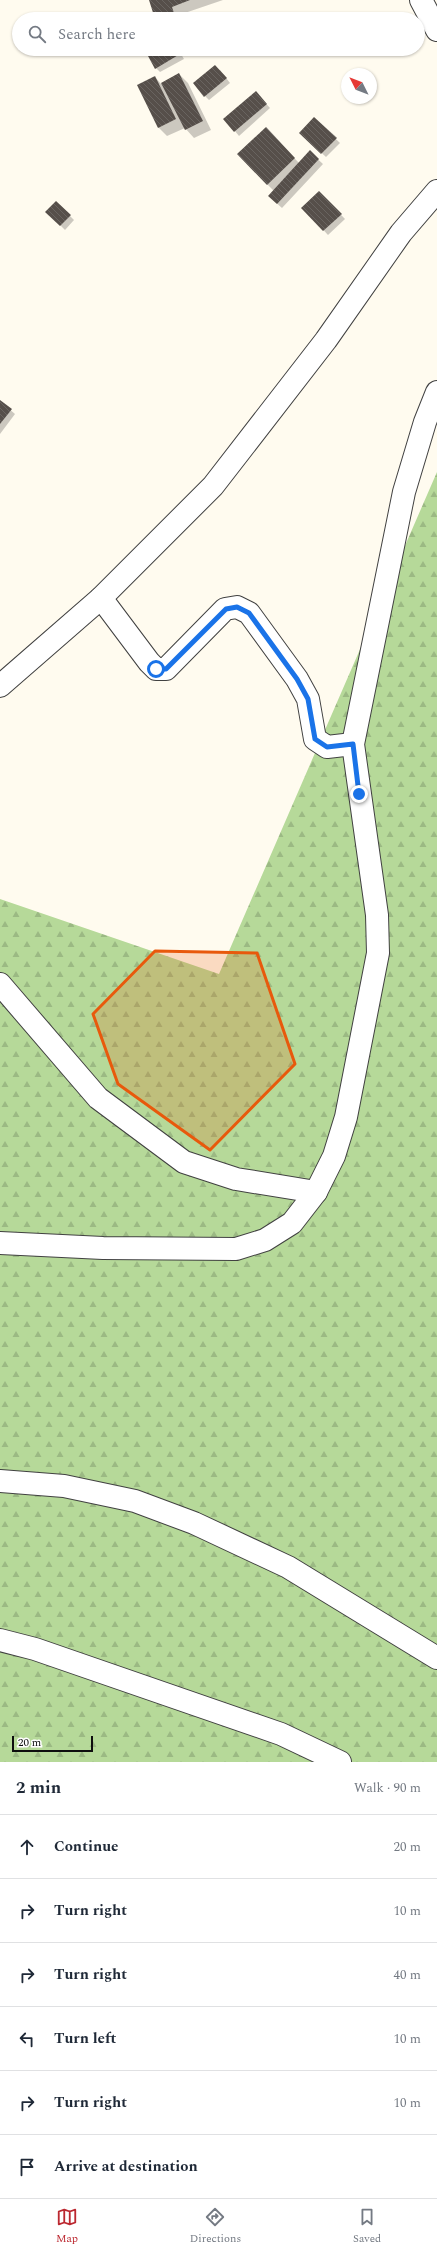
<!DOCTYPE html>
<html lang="en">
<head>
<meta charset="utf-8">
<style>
  body { margin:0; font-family:Spectral,serif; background:#f6f6f7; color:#1f2937 }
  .compass { position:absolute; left:341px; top:68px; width:36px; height:36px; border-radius:50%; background:#fff; box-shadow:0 1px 3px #0004; rotate:312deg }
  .scale { position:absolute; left:12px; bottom:10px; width:81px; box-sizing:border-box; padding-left:4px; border:2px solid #0e0e0e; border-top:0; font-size:11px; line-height:14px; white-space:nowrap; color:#0e0e0e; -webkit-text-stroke:3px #fff; paint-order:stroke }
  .stop { position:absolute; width:12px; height:12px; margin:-9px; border:3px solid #1a73e8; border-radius:50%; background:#fff }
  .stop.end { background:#1a73e8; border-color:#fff; box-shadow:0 1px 4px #0008 }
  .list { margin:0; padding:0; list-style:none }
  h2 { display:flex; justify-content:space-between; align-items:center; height:52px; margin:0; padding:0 16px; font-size:17px }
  h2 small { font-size:13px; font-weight:400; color:#747a83 }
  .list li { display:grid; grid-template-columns:26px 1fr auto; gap:12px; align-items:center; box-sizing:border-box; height:64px; padding:0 16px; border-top:1px solid #e0e1e3 }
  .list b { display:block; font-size:15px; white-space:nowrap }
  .list em { font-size:13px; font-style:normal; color:#747a83 }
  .icon { flex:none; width:22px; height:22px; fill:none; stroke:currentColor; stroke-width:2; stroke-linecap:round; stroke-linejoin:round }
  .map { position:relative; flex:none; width:437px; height:1762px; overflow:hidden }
  .search { position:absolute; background:#fff; box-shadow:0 1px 3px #0004; left:12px; right:12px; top:12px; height:44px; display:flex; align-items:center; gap:10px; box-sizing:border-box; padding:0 14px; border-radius:22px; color:#747a83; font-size:15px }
  .sheet { height:436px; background:#fff }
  nav { display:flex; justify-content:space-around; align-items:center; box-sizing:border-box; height:56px; border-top:1px solid #e0e1e3; background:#fff; font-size:11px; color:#747a83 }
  nav a { display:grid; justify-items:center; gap:2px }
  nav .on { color:#bc2830 }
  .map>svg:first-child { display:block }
  .forest { fill:url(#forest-firs) }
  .shadow { fill:#0003 }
  .building { fill:url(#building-back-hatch) }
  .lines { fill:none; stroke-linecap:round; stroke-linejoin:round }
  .minor-casing { stroke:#414141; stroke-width:24 }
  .minor { stroke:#fff; stroke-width:22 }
  .route { stroke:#1a73e8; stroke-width:5 }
  .marked { fill:#e8590c; fill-opacity:0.2; stroke:#e8590c; stroke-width:3; stroke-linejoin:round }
</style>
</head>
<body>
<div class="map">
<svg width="437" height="1762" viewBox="0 0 437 1762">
  <defs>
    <pattern id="forest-firs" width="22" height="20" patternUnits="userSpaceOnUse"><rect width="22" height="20" fill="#b6d999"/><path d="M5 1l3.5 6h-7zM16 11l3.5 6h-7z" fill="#9bb983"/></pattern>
    <pattern id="building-back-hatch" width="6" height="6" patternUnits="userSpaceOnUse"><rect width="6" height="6" fill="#564f4a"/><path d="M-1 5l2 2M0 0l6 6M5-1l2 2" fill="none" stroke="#696460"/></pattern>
  </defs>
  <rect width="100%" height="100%" fill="#fffbef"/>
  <!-- forest -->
  <polygon class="forest" points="437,472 437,1762 0,1762 0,899 219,974"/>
  <!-- shadow -->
  <g class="shadow">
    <polygon points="150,0 223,0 179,15 181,19 156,19"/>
    <polygon points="162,49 178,49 184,59 160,72 156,68"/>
    <polygon points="220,70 230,83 209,100 205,96"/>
    <polygon points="179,74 188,83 211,130 194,138 185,128 167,136 159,128 138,85 155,77 161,84"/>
    <polygon points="260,97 270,108 239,136 225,119"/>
    <polygon points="314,118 340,143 326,157 300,133"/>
    <polygon points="274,137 299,163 310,152 323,164 282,208 273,200 274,191 267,184"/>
    <polygon points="319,192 345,219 328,235 303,208"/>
    <polygon points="56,202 74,220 65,230 47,212"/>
    <polygon points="0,401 15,414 0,434"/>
  </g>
  <!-- building -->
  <g class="building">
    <polygon points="149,0 190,0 172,7 176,19 155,19"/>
    <polygon points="160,49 177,49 180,54 155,69 148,56"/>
    <polygon points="215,65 227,78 204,97 193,83"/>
    <polygon points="179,73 203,121 185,130 161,83"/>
    <polygon points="155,76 176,119 158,128 137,85"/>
    <polygon points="256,91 267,104 234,132 223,119"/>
    <polygon points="314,117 337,138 321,154 299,133"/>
    <polygon points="266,127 295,158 267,185 237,154"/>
    <polygon points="310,150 319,159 277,204 268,196"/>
    <polygon points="319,191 342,214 323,231 301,208"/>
    <polygon points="56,201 71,215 60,226 45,212"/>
    <polygon points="0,400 12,409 0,424"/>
  </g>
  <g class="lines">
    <defs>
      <g id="minor">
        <polyline points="421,0 437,30"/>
        <polyline points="101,598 149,662 156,669 166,669 225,609 237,607 249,613 297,679 308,699 315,739 327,747 353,744"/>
        <polyline points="0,686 101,598 213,486 326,340 401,233 437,191"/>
        <polyline points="0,984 98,1098 184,1162 236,1179 316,1192"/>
        <polyline points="0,1243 103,1248 236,1249 265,1240 292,1223 316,1192 334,1156 346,1117 378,953 377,915 353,744 404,492 425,422 437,392"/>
        <polyline points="0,1481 64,1486 135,1501 194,1523 288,1567 437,1658"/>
        <polyline points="0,1640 35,1649 281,1734 340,1762"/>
      </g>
    </defs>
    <!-- minor casing -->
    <use href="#minor" class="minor-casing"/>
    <!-- minor -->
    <use href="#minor" class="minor"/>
  </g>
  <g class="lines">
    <!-- route -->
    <polyline class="route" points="156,669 166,669 226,609 237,607 249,613 297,679 308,699 315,739 327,747 353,744 359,794"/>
  </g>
  <!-- marked area -->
  <path class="marked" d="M 155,951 L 257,953 L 295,1064 L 210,1150 L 118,1084 L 93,1014 Z"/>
</svg>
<svg class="compass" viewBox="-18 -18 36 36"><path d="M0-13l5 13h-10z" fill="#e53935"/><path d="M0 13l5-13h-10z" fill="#747a83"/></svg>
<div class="scale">20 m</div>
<div class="stop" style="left:156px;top:669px"></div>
<div class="stop end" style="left:359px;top:794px"></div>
<div class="search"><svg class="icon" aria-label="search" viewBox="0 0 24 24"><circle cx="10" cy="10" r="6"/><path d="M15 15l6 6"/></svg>Search here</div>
</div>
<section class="sheet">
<h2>2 min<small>Walk · 90 m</small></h2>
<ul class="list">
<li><svg class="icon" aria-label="ahead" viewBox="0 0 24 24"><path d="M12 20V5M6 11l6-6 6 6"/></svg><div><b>Continue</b></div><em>20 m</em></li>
<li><svg class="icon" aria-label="right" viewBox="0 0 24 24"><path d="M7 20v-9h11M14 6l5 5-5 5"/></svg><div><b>Turn right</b></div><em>10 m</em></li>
<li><svg class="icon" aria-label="right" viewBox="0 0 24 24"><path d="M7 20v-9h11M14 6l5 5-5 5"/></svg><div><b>Turn right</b></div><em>40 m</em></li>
<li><svg class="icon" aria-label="left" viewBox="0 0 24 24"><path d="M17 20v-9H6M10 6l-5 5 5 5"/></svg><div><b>Turn left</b></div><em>10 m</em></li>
<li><svg class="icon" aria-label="right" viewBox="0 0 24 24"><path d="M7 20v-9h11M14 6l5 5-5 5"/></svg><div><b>Turn right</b></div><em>10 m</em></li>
<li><svg class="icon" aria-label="arrive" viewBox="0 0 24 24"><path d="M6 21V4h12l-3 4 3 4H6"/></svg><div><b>Arrive at destination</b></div></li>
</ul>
</section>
<nav>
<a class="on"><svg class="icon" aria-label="map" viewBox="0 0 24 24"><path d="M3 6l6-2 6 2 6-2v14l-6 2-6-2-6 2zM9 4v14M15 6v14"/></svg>Map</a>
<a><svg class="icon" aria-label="directions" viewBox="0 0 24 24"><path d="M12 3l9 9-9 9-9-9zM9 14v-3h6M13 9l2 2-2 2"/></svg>Directions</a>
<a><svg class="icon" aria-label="saved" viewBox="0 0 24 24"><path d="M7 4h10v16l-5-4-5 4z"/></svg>Saved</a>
</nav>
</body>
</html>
